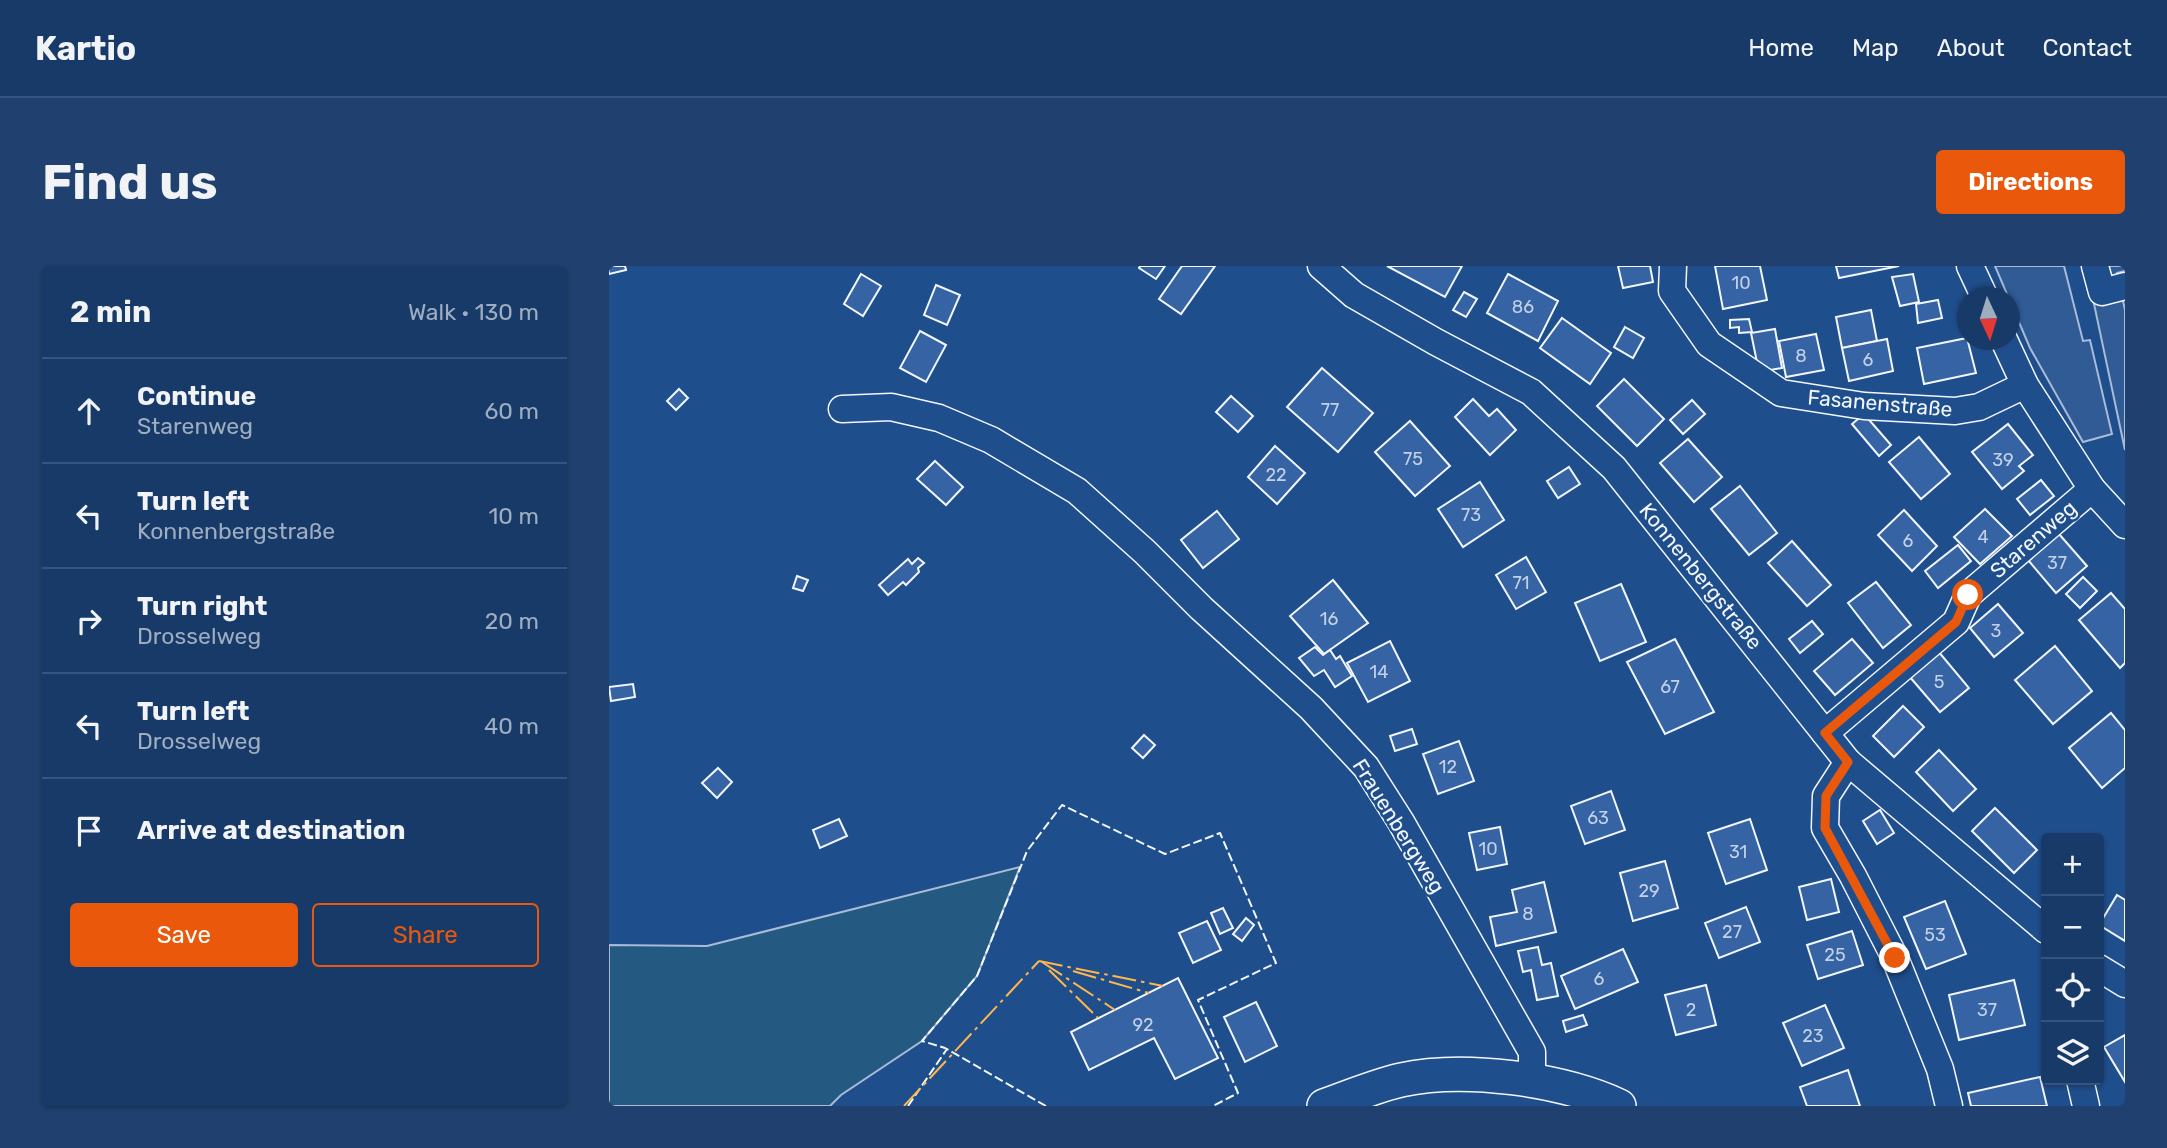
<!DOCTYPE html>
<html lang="en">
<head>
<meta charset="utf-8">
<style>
  body { margin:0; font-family:Rubik,sans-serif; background:#20416f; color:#f1f3f6 }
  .controls { position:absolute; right:21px; bottom:21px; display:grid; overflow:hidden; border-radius:7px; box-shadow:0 2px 5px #0004 }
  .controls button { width:63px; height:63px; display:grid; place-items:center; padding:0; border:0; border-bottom:2px solid #36547d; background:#173a69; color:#f1f3f6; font:35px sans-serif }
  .compass { position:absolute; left:1348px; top:21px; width:63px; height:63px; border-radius:50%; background:#173a69; box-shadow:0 2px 5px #0004; rotate:176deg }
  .stop { position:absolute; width:21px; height:21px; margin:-16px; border:5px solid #ea580c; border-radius:50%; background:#fff }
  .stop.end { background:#ea580c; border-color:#fff; box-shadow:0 2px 7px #0008 }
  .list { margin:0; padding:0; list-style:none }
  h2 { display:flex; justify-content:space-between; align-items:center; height:91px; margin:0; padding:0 28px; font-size:30px }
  h2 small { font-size:23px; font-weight:400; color:#9eadc0 }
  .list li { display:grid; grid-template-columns:46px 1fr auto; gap:21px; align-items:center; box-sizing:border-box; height:105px; padding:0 28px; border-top:2px solid #36547d }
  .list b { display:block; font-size:26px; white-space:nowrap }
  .list p { margin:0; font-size:23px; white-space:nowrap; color:#9eadc0 }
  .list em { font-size:23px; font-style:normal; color:#9eadc0 }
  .actions { display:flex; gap:14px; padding:21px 28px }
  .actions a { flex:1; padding:16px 0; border:2px solid #ea580c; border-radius:7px; text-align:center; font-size:24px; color:#ea580c }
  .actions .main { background:#ea580c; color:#fff }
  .icon { flex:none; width:38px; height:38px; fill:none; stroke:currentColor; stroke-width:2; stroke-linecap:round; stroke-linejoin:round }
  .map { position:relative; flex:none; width:1516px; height:840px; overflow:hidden; border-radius:7px }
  header { display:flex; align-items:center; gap:42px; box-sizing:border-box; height:98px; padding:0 35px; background:#173a69; border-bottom:2px solid #36547d }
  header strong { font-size:33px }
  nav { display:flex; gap:38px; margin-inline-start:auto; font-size:24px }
  .intro { display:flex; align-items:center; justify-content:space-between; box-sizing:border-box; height:168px; padding:0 42px }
  h1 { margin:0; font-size:49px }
  .button { padding:18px 32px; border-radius:7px; background:#ea580c; color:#fff; font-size:24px; font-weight:700 }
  main { display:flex; gap:42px; padding:0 42px }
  aside { flex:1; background:#173a69; border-radius:7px; box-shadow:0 2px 5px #0004 }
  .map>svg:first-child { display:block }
  .green { fill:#245a82; stroke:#a8bbd7; stroke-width:2 }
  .parking { fill:#305b95; stroke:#a8bbd7; stroke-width:2 }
  .building { fill:#3563a3; stroke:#f2f6ff; stroke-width:2 }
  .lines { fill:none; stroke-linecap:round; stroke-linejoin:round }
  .minor-casing { stroke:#f2f6ff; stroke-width:29 }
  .major-casing { stroke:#f2f6ff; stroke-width:36 }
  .minor { stroke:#1f4e8c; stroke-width:26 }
  .major { stroke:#1f4e8c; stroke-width:33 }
  .fence { stroke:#f2f6ff; stroke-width:2; stroke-dasharray:9 3.5; stroke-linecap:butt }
  .power { stroke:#ffb74d; stroke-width:2; stroke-dasharray:24 5 3.5 5; stroke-linecap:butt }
  .route { stroke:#ea580c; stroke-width:9 }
  .labels { text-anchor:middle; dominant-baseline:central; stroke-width:5; stroke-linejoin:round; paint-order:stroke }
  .number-label { font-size:18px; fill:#c3d1e8 }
  .street-label { font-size:21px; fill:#f2f6ff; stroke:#1f4e8c }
</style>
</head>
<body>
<header>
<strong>Kartio</strong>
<nav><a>Home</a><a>Map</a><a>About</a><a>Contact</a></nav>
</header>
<div class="intro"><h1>Find us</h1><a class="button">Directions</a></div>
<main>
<aside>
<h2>2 min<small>Walk · 130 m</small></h2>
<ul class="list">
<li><svg class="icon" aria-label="ahead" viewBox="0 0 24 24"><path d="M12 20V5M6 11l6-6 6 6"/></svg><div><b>Continue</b><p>Starenweg</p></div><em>60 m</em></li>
<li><svg class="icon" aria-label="left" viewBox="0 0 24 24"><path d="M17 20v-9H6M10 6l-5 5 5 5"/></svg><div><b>Turn left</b><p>Konnenbergstraße</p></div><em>10 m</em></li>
<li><svg class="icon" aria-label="right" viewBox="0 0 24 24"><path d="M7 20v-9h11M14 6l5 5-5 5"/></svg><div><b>Turn right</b><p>Drosselweg</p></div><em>20 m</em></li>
<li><svg class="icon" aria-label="left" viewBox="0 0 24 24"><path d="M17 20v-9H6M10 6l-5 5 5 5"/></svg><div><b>Turn left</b><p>Drosselweg</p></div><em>40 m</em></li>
<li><svg class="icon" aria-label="arrive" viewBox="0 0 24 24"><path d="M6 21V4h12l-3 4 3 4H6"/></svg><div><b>Arrive at destination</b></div></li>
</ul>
<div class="actions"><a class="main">Save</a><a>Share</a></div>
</aside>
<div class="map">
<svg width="1516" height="840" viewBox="0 0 1516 840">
  <rect width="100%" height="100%" fill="#1f4e8c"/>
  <!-- green -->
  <polygon class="green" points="411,601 368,710 313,775 232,829 221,840 0,840 0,679 98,680"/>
  <!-- parking -->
  <g class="parking">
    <polygon points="1386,0 1455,0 1474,75 1481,74 1503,168 1474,176 1421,82"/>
    <polygon points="1477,0 1516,0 1516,5 1508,7 1516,44 1516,184"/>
  </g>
  <!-- building -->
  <g class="building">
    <polygon points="0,0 16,0 17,4 0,8"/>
    <polygon points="531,0 556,0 547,13 530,2"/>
    <polygon points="573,0 606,0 572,48 550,33"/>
    <polygon points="778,0 853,0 836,31"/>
    <polygon points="1009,0 1041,0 1044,16 1014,22"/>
    <polygon points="1106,0 1151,0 1158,34 1114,43"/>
    <polygon points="1227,0 1290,0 1230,12"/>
    <polygon points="252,8 272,20 254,50 235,38"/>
    <polygon points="899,8 949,35 929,75 878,47"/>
    <polygon points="1304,8 1310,36 1291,40 1283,11"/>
    <polygon points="327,19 351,29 338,59 315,49"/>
    <polygon points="855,26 868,33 857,51 844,44"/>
    <polygon points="1329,34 1333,52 1309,57 1307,38"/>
    <polygon points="1262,44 1268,75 1233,82 1227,51"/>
    <polygon points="953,52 1002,87 981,118 931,82"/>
    <polygon points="1140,53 1143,66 1130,67 1130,61 1121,62 1121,54"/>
    <polygon points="1016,61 1035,72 1024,92 1005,81"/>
    <polygon points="1166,63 1173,102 1150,106 1142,67"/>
    <polygon points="311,65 337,79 317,116 291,102"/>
    <polygon points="1207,68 1215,104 1177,111 1170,75"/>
    <polygon points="1358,72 1367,107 1315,118 1308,82"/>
    <polygon points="1278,73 1284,105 1240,115 1233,82"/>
    <polygon points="713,102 764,147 729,186 678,141"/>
    <polygon points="1015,113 1055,153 1028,180 988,140"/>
    <polygon points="70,123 79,132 67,144 58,135"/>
    <polygon points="622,130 644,150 629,166 607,146"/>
    <polygon points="864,133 880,150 888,143 907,164 881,189 846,151"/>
    <polygon points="1083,134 1096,148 1074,168 1061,154"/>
    <polygon points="1255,148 1282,179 1270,190 1243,158"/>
    <polygon points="801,155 841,200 806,230 766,186"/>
    <polygon points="1399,158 1424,189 1410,200 1415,205 1393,223 1363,186"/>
    <polygon points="1310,171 1341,208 1312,233 1280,196"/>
    <polygon points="1079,173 1113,211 1085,236 1051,197"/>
    <polygon points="666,180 696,207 668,238 639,211"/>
    <polygon points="326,195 354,221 337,239 308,213"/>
    <polygon points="960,201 971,218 949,232 938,215"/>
    <polygon points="1432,214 1445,230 1421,249 1408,233"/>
    <polygon points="871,216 895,254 854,281 829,243"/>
    <polygon points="1131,220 1168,267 1140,289 1102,243"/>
    <polygon points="1376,243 1403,270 1371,298 1345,271"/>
    <polygon points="1295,244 1328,280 1303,305 1269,269"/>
    <polygon points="608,245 630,273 594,302 572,274"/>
    <polygon points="1450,268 1478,300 1447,327 1419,294"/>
    <polygon points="1183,275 1222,319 1198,340 1159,297"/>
    <polygon points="1349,279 1362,295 1329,322 1316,305"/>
    <polygon points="917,291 937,326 907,343 887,309"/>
    <polygon points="309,292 315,297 309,302 310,306 297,319 294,316 279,329 270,319 299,293 303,298"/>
    <polygon points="188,310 199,314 194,325 184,322"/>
    <polygon points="1474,311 1488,325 1471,342 1457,328"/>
    <polygon points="724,314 759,357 715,388 681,350"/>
    <polygon points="1267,316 1302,359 1274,382 1239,337"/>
    <polygon points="1012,318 1037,376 991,395 966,337"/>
    <polygon points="1502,327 1516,343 1516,397 1511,402 1470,354"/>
    <polygon points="1389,338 1414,367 1385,391 1361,362"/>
    <polygon points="1203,355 1214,368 1191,387 1180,373"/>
    <polygon points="1066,373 1105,446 1056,468 1018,396"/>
    <polygon points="1243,373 1264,397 1226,429 1205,405"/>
    <polygon points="781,375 801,415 759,436 738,397"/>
    <polygon points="1446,380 1483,425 1444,458 1406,414"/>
    <polygon points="706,381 714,389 721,384 727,393 731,390 743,410 726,421 715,404 705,410 690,392"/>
    <polygon points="1329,385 1360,422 1331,446 1300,410"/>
    <polygon points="24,418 26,431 2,435 0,421"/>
    <polygon points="1294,440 1315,461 1285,491 1264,470"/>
    <polygon points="1502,447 1516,464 1516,502 1493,522 1460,482"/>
    <polygon points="803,463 808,478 786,485 781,470"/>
    <polygon points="535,469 546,479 534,492 523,482"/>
    <polygon points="850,475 865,515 829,528 814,488"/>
    <polygon points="1330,484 1367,523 1344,545 1307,506"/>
    <polygon points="109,502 123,516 108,532 93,517"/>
    <polygon points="1002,525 1016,564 976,578 962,540"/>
    <polygon points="1386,542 1428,584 1405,607 1363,565"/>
    <polygon points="1271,544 1285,567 1268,578 1254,555"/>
    <polygon points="230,553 238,570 211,582 204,564"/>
    <polygon points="1141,553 1158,604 1117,618 1099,567"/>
    <polygon points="891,561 898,598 868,604 860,567"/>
    <polygon points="1056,595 1069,642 1024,655 1011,607"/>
    <polygon points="1222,613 1230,646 1198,654 1190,621"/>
    <polygon points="935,616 947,666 887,680 881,651 908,646 903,624"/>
    <polygon points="1508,629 1516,634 1516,675 1490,659"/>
    <polygon points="1336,635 1357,688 1317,703 1295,651"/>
    <polygon points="1137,641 1151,676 1110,692 1096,657"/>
    <polygon points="614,642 624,662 611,668 602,647"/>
    <polygon points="637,652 645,659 633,675 624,668"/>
    <polygon points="598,655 612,684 584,697 570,667"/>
    <polygon points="1243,665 1254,699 1209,713 1198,679"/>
    <polygon points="929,681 933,699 942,697 949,730 928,734 922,704 914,706 909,685"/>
    <polygon points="1014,683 1029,716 966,743 952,710"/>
    <polygon points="569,712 609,792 566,813 545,772 480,804 462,766"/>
    <polygon points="1405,714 1416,759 1350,774 1340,729"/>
    <polygon points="1097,719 1107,759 1067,769 1056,729"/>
    <polygon points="647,736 668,780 636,796 615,751"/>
    <polygon points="1216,739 1235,782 1193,800 1174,757"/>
    <polygon points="974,749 978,759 957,766 954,755"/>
    <polygon points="1516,769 1516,816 1495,781"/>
    <polygon points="1239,804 1251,840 1198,840 1191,821"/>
    <polygon points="1431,811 1438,840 1362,840 1359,827"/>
  </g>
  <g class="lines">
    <defs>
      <g id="minor">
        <polyline points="712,0 745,29 827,76 922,126 1005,202 1239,496 1437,664"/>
        <polyline points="1064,0 1063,25 1100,78 1172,127 1255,140 1346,145 1370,141 1416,119"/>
        <polyline points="1361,0 1376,32"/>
        <polyline points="1486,0 1493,26 1516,20"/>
        <polyline points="1395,74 1416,119 1483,223 1516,259"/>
        <polyline points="233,143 282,141 330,152 382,174 468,225 536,286 592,342 702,442 757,501 792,556 923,786 923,815"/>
        <polyline points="1216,467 1347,356 1359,329 1483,223"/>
        <polyline points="1239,496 1217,530 1216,562 1244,610 1286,692 1331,803 1340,840"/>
        <polyline points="1490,702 1516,718"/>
        <polyline points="1471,814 1477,840"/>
      </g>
      <path id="major" d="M 715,840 C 740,831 766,820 792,814 C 855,800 952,813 1010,840"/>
    </defs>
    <!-- minor casing -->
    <use href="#minor" class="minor-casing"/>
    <!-- major casing -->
    <use href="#major" class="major-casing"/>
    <!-- minor -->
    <use href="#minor" class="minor"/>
    <!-- major -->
    <use href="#major" class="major"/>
    <!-- fence -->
    <g class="fence">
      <polyline points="299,840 338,783"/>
      <polyline points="437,840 336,782 313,775 368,710 418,585 453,539 556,588 611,567 667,697 589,734 629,827 604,840"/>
    </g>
    <!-- power -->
    <g class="power">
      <polyline points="430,695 554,720"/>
      <polyline points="433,696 506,744"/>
      <polyline points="440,704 489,752"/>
      <polyline points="464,705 540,727"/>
      <polyline points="295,840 430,695"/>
    </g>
  </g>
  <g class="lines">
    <!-- route -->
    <polyline class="route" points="1286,692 1216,562 1217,530 1239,496 1216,467 1347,356 1359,329"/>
  </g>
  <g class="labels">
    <!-- number labels -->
    <g class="number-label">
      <text x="1132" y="17">10</text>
      <text x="914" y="41">86</text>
      <text x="1192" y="90">8</text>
      <text x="1259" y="94">6</text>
      <text x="721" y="144">77</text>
      <text x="804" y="193">75</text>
      <text x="1394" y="194">39</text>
      <text x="667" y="209">22</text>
      <text x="862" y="249">73</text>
      <text x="1374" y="271">4</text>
      <text x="1299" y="275">6</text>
      <text x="1448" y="297">37</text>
      <text x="912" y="317">71</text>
      <text x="720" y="353">16</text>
      <text x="1387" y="365">3</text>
      <text x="770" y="406">14</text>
      <text x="1330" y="416">5</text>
      <text x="1061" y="421">67</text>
      <text x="839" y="501">12</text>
      <text x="989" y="552">63</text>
      <text x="879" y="583">10</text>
      <text x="1129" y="586">31</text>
      <text x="1040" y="625">29</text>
      <text x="919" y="648">8</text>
      <text x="1123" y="666">27</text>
      <text x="1326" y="669">53</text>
      <text x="1226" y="689">25</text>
      <text x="990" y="713">6</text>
      <text x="1082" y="744">2</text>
      <text x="1378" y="744">37</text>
      <text x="534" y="759">92</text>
      <text x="1204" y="770">23</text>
    </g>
    <!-- street labels -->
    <g class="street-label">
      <text transform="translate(1271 137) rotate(5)">Fasanenstraße</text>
      <text transform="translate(1424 273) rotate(-41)">Starenweg</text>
      <text transform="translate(1092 310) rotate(51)">Konnenbergstraße</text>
      <text transform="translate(790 560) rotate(58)">Frauenbergweg</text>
    </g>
  </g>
</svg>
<div class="controls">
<button>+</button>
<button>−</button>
<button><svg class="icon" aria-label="locate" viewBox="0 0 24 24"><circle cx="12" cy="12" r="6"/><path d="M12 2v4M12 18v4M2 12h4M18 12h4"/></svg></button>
<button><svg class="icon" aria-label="layers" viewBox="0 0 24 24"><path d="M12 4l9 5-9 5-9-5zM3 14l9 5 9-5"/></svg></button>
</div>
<svg class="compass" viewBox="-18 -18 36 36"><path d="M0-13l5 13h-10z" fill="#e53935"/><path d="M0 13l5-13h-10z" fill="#9eadc0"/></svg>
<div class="stop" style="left:1359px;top:329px"></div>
<div class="stop end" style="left:1286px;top:692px"></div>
</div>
</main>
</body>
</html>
